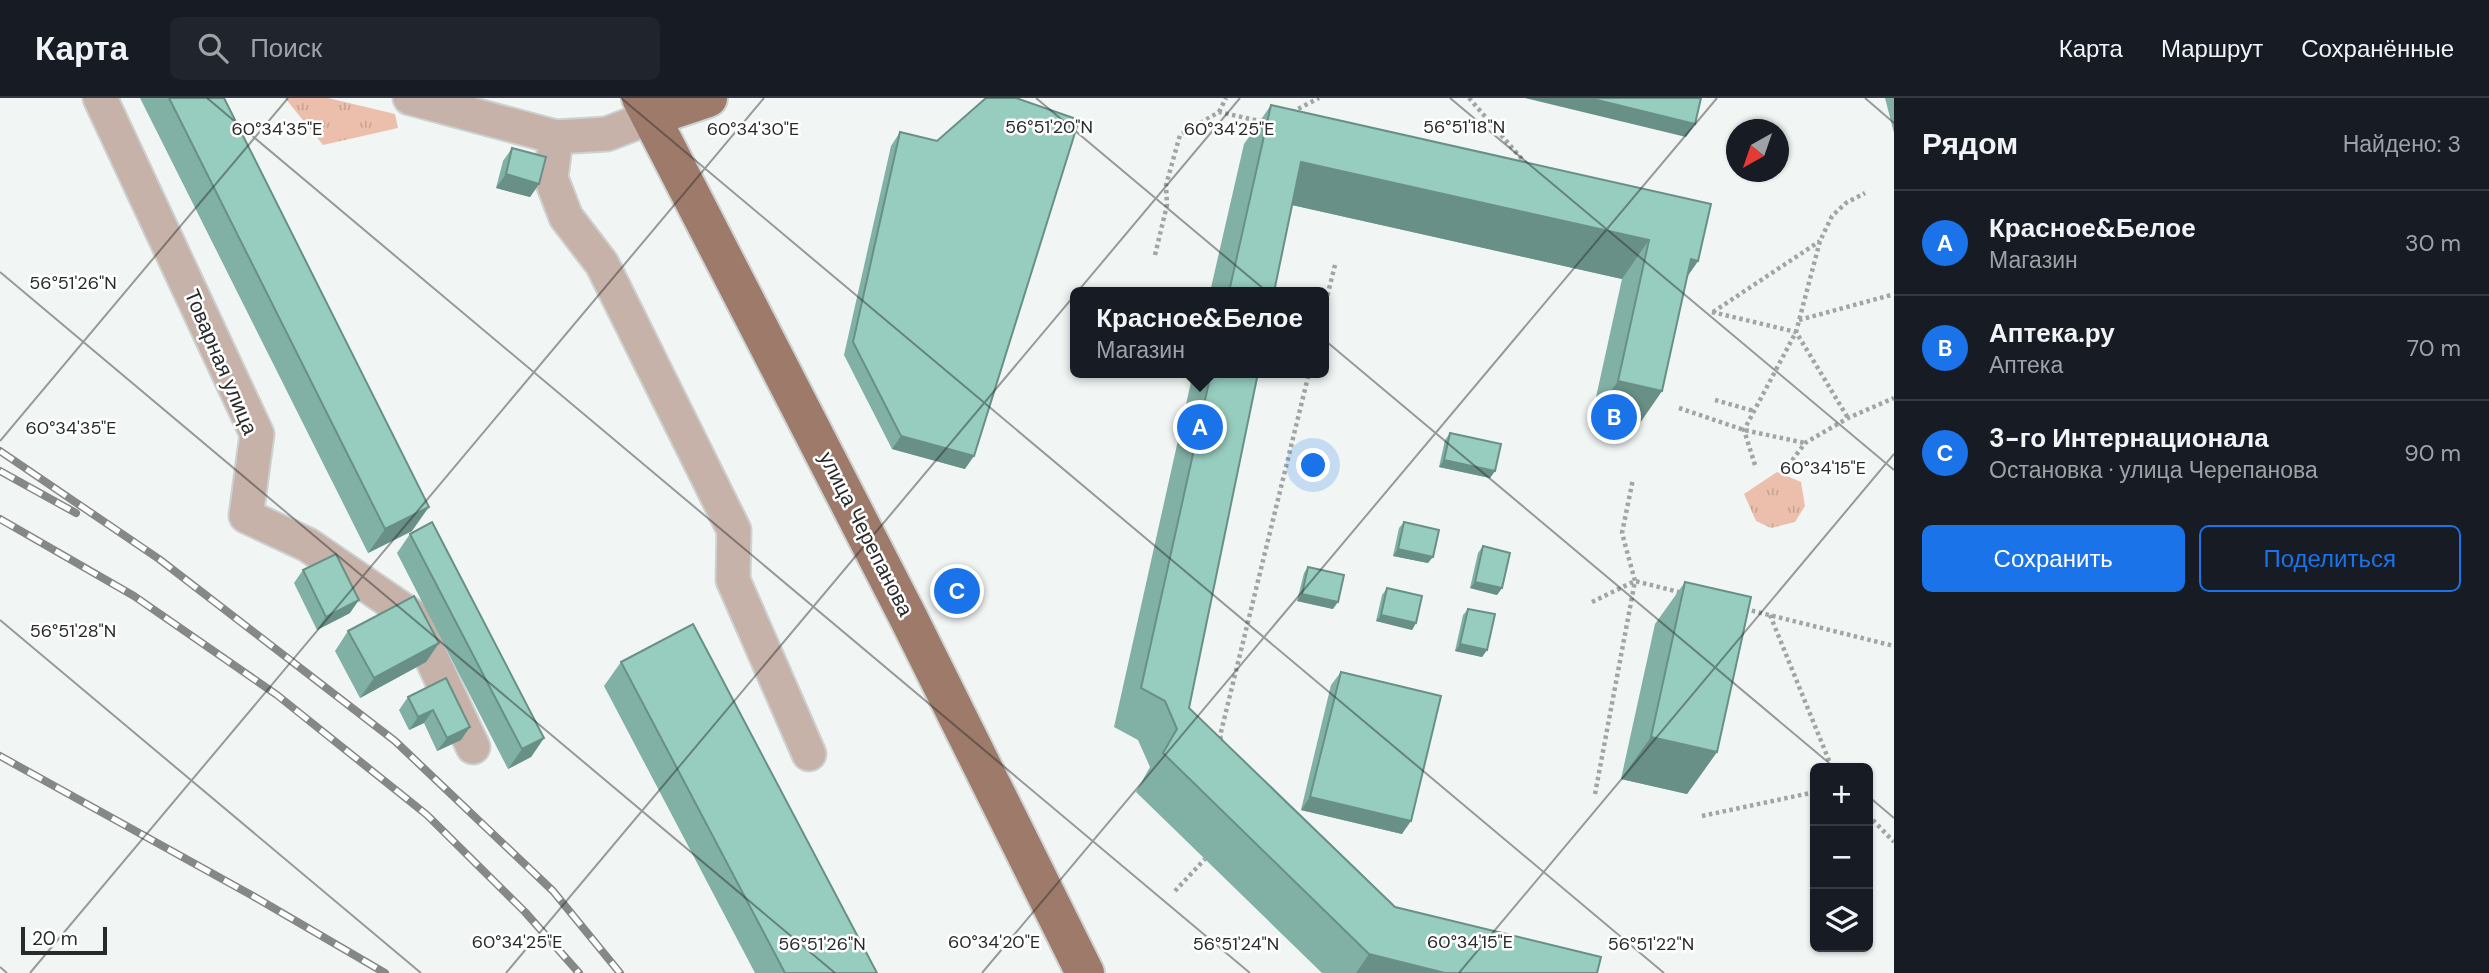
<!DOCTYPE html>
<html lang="ru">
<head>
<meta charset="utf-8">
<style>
  body { margin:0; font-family:"DM Sans",sans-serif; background:#20242c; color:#f1f3f6 }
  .controls { position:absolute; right:21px; bottom:21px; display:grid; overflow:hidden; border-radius:10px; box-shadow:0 2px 5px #0004 }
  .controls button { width:63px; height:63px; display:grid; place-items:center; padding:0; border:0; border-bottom:2px solid #363941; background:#171b24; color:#f1f3f6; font:35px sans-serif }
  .compass { position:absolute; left:1726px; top:21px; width:63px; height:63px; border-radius:50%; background:#171b24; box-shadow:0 2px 5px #0004; rotate:220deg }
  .scale { position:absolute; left:21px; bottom:18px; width:86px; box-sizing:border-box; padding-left:7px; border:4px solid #292a2a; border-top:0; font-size:19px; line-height:24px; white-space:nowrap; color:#292a2a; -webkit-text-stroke:5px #fff; paint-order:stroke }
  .you { position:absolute; left:1314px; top:368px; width:24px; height:24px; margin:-18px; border:5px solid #fff; border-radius:50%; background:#1a73e8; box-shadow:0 0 0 10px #1a73e833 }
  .badge { display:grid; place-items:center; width:46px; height:46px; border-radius:50%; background:#1a73e8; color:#fff; font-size:23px; font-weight:700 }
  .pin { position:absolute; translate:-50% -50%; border:4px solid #fff; box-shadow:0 2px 7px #0006 }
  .popup { position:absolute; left:1070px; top:189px; width:259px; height:91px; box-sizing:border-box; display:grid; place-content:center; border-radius:10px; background:#171b24; filter:drop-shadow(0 2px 5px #0005); font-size:23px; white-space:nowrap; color:#9ea1a6 }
  .popup b { font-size:26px; color:#f1f3f6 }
  .popup::after { content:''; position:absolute; left:50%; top:100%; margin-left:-14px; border:14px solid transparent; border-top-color:#171b24 }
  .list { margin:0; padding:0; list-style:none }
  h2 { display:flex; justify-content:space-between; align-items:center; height:91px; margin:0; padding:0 28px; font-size:30px }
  h2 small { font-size:23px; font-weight:400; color:#9ea1a6 }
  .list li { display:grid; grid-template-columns:46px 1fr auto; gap:21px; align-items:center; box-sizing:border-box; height:105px; padding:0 28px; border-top:2px solid #363941 }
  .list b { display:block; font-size:26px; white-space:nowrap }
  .list p { margin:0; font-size:23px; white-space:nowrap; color:#9ea1a6 }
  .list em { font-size:23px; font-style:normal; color:#9ea1a6 }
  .actions { display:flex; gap:14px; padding:21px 28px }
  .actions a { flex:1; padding:16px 0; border:2px solid #1a73e8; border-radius:10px; text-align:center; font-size:24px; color:#1a73e8 }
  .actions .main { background:#1a73e8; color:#fff }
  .icon { flex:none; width:38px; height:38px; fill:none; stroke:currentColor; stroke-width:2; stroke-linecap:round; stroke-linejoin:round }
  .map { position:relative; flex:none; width:1894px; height:875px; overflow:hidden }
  header { display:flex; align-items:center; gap:42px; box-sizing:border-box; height:98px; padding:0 35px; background:#171b24; border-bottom:2px solid #363941 }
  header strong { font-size:33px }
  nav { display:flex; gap:38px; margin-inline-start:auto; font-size:24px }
  .search { width:490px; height:63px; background:#20242c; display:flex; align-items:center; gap:18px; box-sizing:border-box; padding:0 24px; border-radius:10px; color:#9ea1a6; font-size:26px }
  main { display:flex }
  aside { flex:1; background:#171b24 }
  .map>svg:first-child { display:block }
  .grass { fill:url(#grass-tufts) }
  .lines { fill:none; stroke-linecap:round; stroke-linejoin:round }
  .minor-casing { stroke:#cdd1d0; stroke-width:37 }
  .major-casing { stroke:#cdd1d0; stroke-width:42 }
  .path { stroke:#a2a5a5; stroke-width:4.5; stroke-dasharray:3.5 3.5; stroke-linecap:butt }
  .minor { stroke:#c7b2a9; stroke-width:33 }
  .major { stroke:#9e7a6a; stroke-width:38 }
  .rail-casing { stroke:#858887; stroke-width:8 }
  .rail { stroke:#fff; stroke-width:5; stroke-dasharray:16; stroke-linecap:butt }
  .wall { fill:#81b0a4 }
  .shaded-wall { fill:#699086 }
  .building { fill:#96cdbf; stroke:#699086; stroke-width:2 }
  .ticks { fill:none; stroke:#292a2a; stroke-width:2; stroke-opacity:0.45 }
  .labels { text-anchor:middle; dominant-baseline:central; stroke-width:5; stroke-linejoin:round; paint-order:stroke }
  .street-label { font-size:21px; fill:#292a2a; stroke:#fff }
  .ticks-label { font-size:18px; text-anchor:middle; fill:#292a2a; stroke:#fff; stroke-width:5; stroke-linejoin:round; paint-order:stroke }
</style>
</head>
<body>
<header>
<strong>Карта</strong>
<div class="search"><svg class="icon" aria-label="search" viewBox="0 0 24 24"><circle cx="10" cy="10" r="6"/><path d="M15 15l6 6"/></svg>Поиск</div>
<nav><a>Карта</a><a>Маршрут</a><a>Сохранённые</a></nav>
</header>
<main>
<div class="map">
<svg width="1894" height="875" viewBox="0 0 1894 875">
  <defs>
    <pattern id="grass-tufts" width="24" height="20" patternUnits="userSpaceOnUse" patternTransform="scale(1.75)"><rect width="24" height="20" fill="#ebbfac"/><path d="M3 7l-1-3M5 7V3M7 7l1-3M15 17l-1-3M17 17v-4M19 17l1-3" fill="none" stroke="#caa494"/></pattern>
  </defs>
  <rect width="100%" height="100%" fill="#f1f6f5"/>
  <!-- grass -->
  <g class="grass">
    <polygon points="285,0 328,0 395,16 398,30 323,47"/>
    <polygon points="1777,374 1801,384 1805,408 1795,424 1771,430 1756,423 1744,396"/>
  </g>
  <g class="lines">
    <defs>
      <g id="minor">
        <polyline points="100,0 257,336 246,418 308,447 412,518 473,649"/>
        <polyline points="410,0 556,39 607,36 651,19"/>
        <polyline points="556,39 551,80 566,119 602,166 734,432 733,482 809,656"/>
      </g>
      <g id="major">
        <polyline points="641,0 909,521 1085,875"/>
        <polyline points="651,19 708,0"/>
      </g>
    </defs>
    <!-- minor casing -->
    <use href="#minor" class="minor-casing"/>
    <!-- major casing -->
    <use href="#major" class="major-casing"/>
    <!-- path -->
    <g class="path">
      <polyline points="1469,0 1528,68"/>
      <polyline points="1219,14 1226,0"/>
      <polyline points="1292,14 1319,0"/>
      <polyline points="1155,157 1167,107 1166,87 1180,37 1219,14 1264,24"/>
      <polyline points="1324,211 1335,167"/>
      <polyline points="1712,214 1796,234 1848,320"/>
      <polyline points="1713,214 1820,143"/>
      <polyline points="1799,222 1891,197"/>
      <polyline points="1715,302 1754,313"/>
      <polyline points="1679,310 1744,332 1805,345"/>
      <polyline points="1755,367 1744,332 1796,234 1820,143 1832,118 1846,105 1865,95"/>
      <polyline points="1788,368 1805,345 1848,320 1894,300"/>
      <polyline points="1592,504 1635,483 1683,495"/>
      <polyline points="1745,511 1894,548"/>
      <polyline points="1770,517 1832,670"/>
      <polyline points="1223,648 1220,638 1309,275"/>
      <polyline points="1595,696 1635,483 1622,435 1633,381"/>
      <polyline points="1868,717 1894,744"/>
      <polyline points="1702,718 1815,694"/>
      <polyline points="1175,793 1205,761"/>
    </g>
    <!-- minor -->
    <use href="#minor" class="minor"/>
    <!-- major -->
    <use href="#major" class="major"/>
    <defs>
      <g id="rail">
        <polyline points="0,353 159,461 395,643 553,793 620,875"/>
        <polyline points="0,373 76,415"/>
        <polyline points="0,421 134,498 277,597 427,717 525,814 579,875"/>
        <polyline points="0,658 253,798 385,875"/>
      </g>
    </defs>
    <!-- rail casing -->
    <use href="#rail" class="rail-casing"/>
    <!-- rail -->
    <use href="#rail" class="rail"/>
  </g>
  <!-- wall -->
  <g class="wall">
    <polygon points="140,0 224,0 412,433 368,455"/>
    <polygon points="1885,0 1894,0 1894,35"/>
    <polygon points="1271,7 1711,106 1698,163 1687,179 1662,293 1635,332 1591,322 1622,181 1292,107 1274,194 1210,194 1244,46"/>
    <polygon points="900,34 965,371 892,351 844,257 891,48"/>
    <polygon points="512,50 539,86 530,99 496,90 503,63"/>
    <polygon points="1193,275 1258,275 1189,610 1395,809 1597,875 1322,875 1136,694 1150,669 1138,642 1114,629"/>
    <polygon points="1450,335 1495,373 1490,380 1439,369 1445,342"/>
    <polygon points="1404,424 1428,465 1393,458 1399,430"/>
    <polygon points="410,436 544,640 531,659 508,671 397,455"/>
    <polygon points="1483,448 1502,490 1497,497 1470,490 1478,455"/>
    <polygon points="1308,469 1333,511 1297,503 1304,475"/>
    <polygon points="303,472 350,515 317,532 294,485"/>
    <polygon points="1685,484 1717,654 1687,696 1621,681 1655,526"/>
    <polygon points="1387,490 1416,525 1412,532 1376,523 1382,497"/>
    <polygon points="1468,511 1487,552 1482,559 1455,553 1463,517"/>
    <polygon points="348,533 439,545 426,564 360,600 335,553"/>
    <polygon points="621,564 877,875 755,875 604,588"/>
    <polygon points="1341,574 1402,736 1301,712 1331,587"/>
    <polygon points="446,580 461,642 437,653 424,625 409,632 399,612 408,599"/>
  </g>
  <!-- shaded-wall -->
  <g class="shaded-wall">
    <polygon points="1525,0 1589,0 1695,26 1686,39"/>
    <polygon points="1301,64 1649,142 1622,181 1274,103"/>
    <polygon points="506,76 539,86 530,99 496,90"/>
    <polygon points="1691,161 1698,163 1671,202"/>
    <polygon points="1618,283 1662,293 1635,332 1591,322"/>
    <polygon points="901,338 974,358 965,371 892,351"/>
    <polygon points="1444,362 1495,373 1490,380 1439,369"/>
    <polygon points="429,409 412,433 368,455 385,431"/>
    <polygon points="1398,451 1433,459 1428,465 1393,458"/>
    <polygon points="1475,484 1502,490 1497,497 1470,490"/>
    <polygon points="1302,496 1338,504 1333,511 1297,503"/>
    <polygon points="359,502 350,515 317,532 326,519"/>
    <polygon points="1381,517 1416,525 1412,532 1376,523"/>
    <polygon points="439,545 426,564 360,600 374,580"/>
    <polygon points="1460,546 1487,552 1482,559 1455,553"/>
    <polygon points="433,612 424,625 409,632 418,619"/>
    <polygon points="470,629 461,642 437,653 447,640"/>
    <polygon points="1651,639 1717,654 1687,696 1621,681"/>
    <polygon points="544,640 531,659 508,671 522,651"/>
    <polygon points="1310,699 1411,723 1402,736 1301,712"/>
    <polygon points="1369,856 1445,875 1356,875"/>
  </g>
  <!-- building -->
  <g class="building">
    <polygon points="169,0 224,0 429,409 385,431"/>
    <polygon points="986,0 1016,0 1079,22 974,358 901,338 853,244 900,34 937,43"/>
    <polygon points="1589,0 1701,0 1695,26"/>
    <polygon points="1271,7 1711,106 1698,163 1691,161 1662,293 1618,283 1649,142 1301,64 1274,194 1229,194"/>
    <polygon points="512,50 546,59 539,86 506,76"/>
    <polygon points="1211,275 1258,275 1189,610 1395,809 1601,859 1597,875 1445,875 1369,856 1163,655 1177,631 1165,603 1141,590"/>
    <polygon points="1450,335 1501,346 1495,373 1444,362"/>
    <polygon points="432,424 544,640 522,651 410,436"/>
    <polygon points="1404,424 1439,432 1433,459 1398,451"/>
    <polygon points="1483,448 1510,455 1502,490 1475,484"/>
    <polygon points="336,456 359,502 326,519 303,472"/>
    <polygon points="1308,469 1344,477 1338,504 1302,496"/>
    <polygon points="1685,484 1751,499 1717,654 1651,639"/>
    <polygon points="1387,490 1422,498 1416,525 1381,517"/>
    <polygon points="414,498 439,545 374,580 348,533"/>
    <polygon points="1468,511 1495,516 1487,552 1460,546"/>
    <polygon points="693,526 877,875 785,875 621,564"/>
    <polygon points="1341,574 1441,598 1411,723 1310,699"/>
    <polygon points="446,580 470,629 447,640 433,612 418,619 408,599"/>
  </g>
  <!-- ticks -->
  <path class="ticks" d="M 207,0 L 1250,875M 621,0 L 1664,875M 1036,0 L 1835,670M 1450,0 L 1894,372M 1865,0 L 1894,25M 0,174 L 835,875M 0,343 L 288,0M 0,522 L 421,875M 1868,698 L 1894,720M 0,869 L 7,875M 30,875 L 764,0M 506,875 L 1240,0M 982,875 L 1717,0M 1459,875 L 1894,356"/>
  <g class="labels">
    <!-- street labels -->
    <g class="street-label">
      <text transform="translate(221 264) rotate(67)">Товарная улица</text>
      <text transform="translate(866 436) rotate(63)">улица Черепанова</text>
    </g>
  </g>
  <g class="ticks-label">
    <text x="1049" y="35">56°51'20"N</text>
    <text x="1464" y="35">56°51'18"N</text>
    <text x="277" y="37">60°34'35"E</text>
    <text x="753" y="37">60°34'30"E</text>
    <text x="1229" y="37">60°34'25"E</text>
    <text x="73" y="191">56°51'26"N</text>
    <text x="71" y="336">60°34'35"E</text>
    <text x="1823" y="376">60°34'15"E</text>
    <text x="73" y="539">56°51'28"N</text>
    <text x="517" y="850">60°34'25"E</text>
    <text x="994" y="850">60°34'20"E</text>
    <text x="1470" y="850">60°34'15"E</text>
    <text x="822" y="852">56°51'26"N</text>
    <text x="1236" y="852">56°51'24"N</text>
    <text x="1651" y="852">56°51'22"N</text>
  </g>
</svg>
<div class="controls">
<button>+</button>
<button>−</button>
<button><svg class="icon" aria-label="layers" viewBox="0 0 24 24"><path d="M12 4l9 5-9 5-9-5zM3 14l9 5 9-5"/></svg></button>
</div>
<svg class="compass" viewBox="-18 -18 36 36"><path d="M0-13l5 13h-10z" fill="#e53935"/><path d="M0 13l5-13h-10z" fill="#9ea1a6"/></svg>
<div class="scale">20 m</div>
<div class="you"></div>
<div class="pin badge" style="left:1200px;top:329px">A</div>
<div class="popup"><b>Красное&amp;Белое</b>Магазин</div>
<div class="pin badge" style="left:1614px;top:319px">B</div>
<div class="pin badge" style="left:957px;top:493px">C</div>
</div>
<aside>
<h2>Рядом<small>Найдено: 3</small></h2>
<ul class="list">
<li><span class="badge">A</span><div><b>Красное&amp;Белое</b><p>Магазин</p></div><em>30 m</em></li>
<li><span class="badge">B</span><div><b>Аптека.ру</b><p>Аптека</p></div><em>70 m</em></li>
<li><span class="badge">C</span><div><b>3-го Интернационала</b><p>Остановка · улица Черепанова</p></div><em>90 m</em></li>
</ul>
<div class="actions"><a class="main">Сохранить</a><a>Поделиться</a></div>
</aside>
</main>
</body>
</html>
